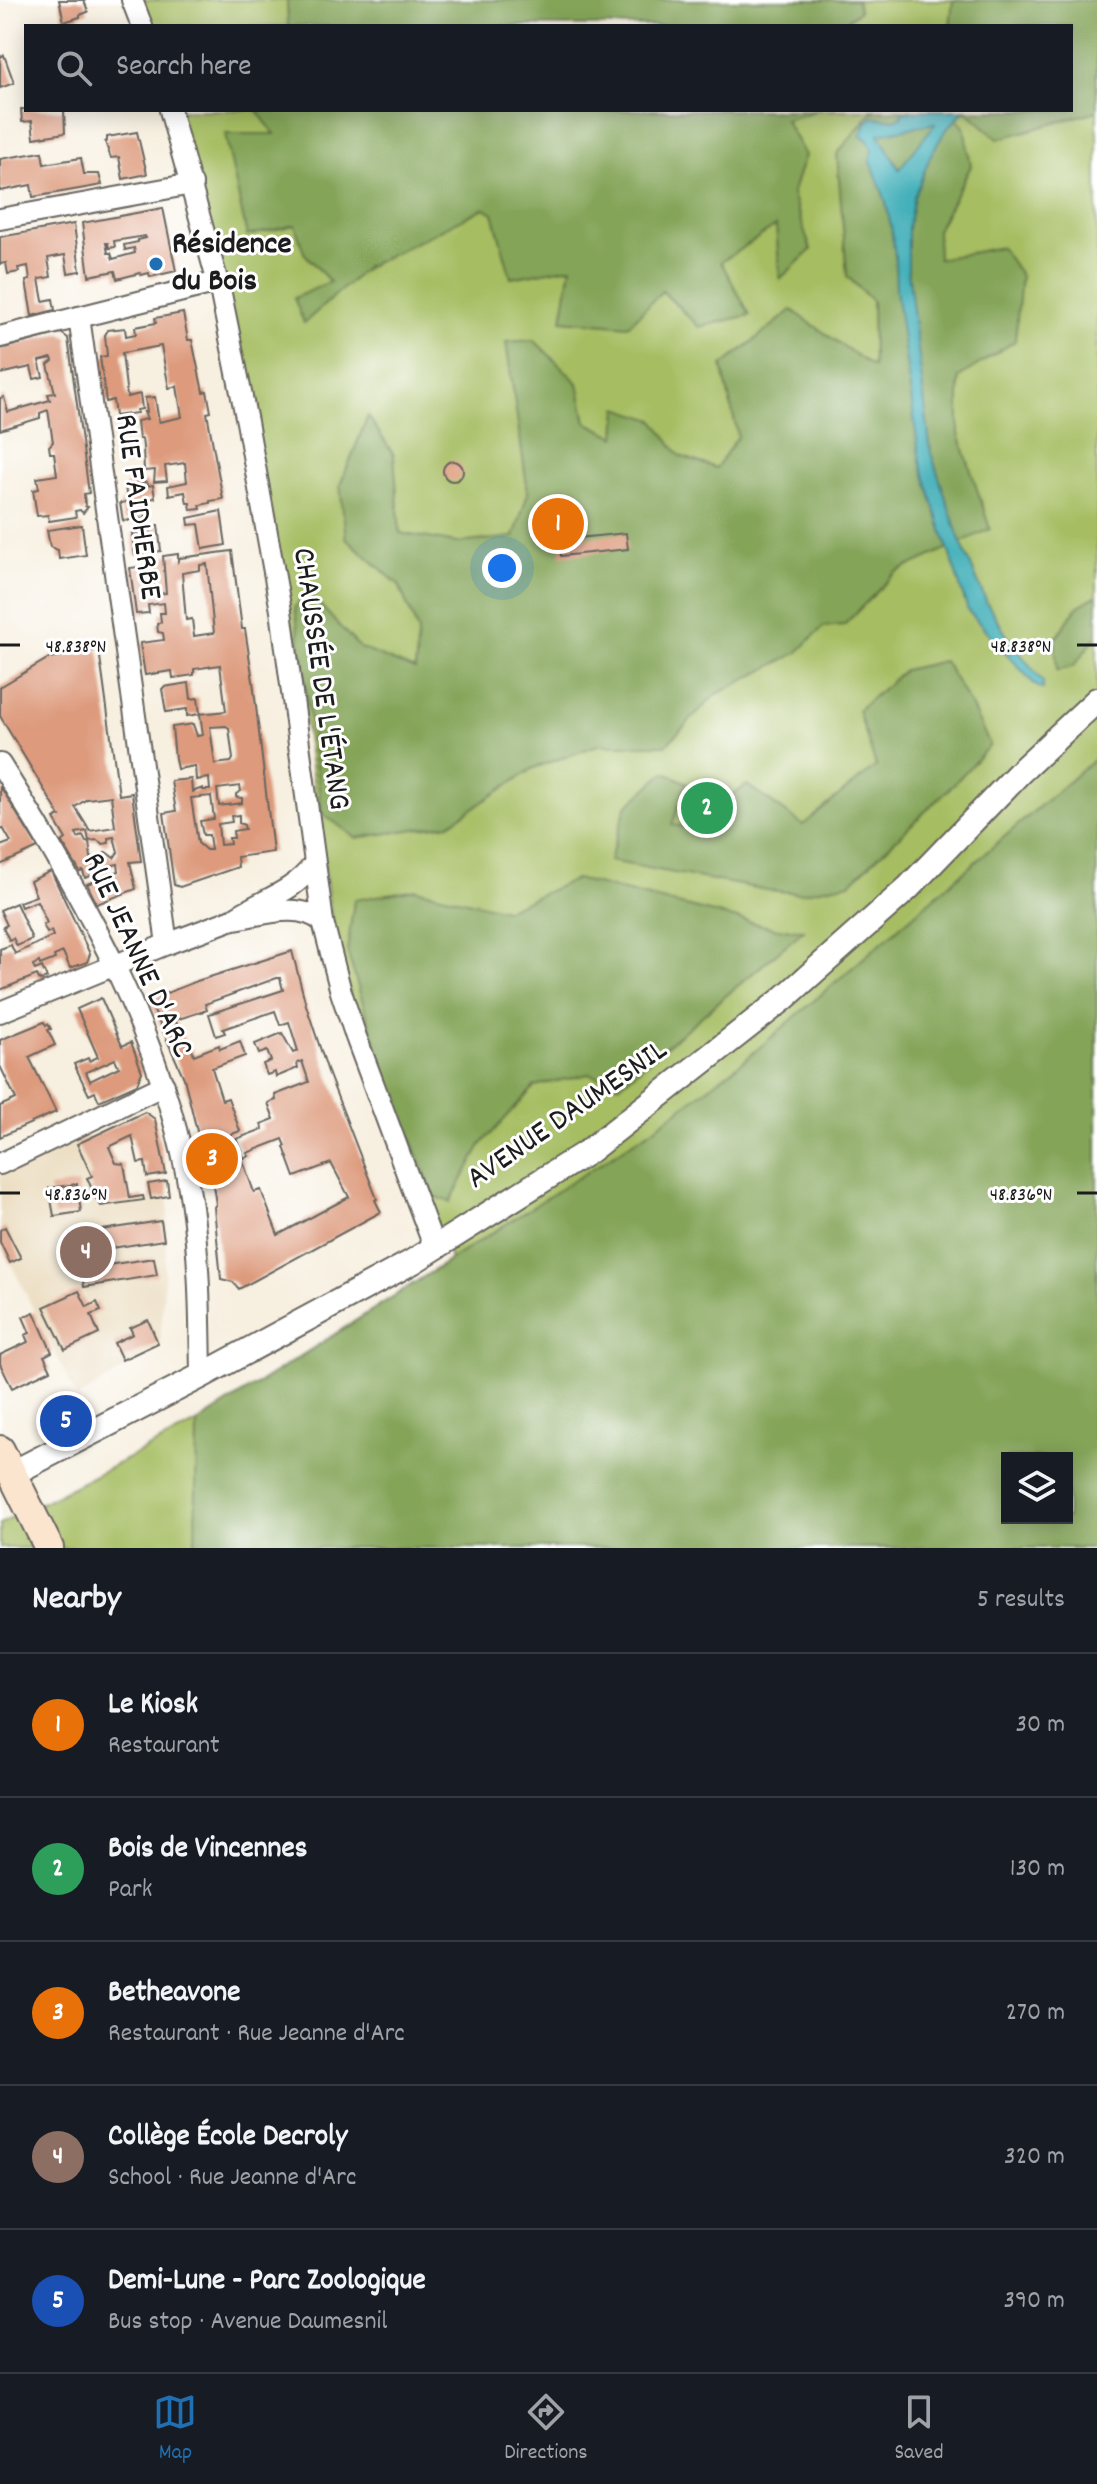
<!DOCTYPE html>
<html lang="en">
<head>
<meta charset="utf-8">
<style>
  body { margin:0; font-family:Dekko,sans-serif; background:#20242c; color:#f1f3f6 }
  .controls { position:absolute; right:24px; bottom:24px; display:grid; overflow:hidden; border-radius:0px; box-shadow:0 4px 20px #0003 }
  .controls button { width:72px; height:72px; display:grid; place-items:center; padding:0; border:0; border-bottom:2px solid #363941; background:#171b24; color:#f1f3f6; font:40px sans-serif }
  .you { position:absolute; left:502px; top:568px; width:28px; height:28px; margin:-20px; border:6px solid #fff; border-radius:50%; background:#1a73e8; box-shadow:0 0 0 12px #1a73e833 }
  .badge { display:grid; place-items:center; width:52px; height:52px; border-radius:50%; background:#1f6fb2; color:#fff; font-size:26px; font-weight:700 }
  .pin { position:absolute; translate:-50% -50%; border:4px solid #fff; box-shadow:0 2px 8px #0006 }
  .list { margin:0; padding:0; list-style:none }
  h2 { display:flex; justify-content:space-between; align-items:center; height:104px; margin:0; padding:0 32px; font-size:34px }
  h2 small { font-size:26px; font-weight:400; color:#9ea1a6 }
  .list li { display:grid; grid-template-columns:52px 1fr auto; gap:24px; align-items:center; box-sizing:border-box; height:144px; padding:0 32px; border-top:2px solid #363941 }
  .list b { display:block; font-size:30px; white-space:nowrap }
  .list p { margin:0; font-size:26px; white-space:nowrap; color:#9ea1a6 }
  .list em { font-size:26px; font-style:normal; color:#9ea1a6 }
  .icon { flex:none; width:44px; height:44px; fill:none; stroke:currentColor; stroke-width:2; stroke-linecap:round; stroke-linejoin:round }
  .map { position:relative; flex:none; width:1097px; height:1548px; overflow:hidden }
  .search { position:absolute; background:#171b24; box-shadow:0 4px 20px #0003; left:24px; right:24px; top:24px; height:88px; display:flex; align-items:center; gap:20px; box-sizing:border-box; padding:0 28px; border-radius:0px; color:#9ea1a6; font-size:30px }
  .sheet { height:824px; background:#171b24 }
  nav { display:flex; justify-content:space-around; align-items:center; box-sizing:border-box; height:112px; border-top:2px solid #363941; background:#171b24; font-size:22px; color:#9ea1a6 }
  nav a { display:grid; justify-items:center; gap:4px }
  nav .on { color:#1f6fb2 }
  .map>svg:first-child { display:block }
  .built { fill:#e9d9ba }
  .green { fill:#a6bd62; stroke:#616c3f; stroke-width:2; fill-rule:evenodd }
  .forest { fill:#84a458; stroke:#50603a; stroke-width:2; fill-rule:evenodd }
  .water { fill:#3cadb7; stroke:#2c646a; stroke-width:2; fill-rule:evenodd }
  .building { fill:#dd9a7b; fill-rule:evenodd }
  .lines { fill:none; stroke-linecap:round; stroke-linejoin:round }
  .minor-casing { stroke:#696660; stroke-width:24 }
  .tertiary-casing { stroke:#696660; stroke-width:28 }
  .secondary-casing { stroke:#696660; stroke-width:32 }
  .minor { stroke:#fff; stroke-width:20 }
  .tertiary { stroke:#fff; stroke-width:24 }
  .secondary { stroke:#fce5cf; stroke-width:28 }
  .ticks { fill:none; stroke:#1c1c1c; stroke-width:3 }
  .poi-dot { fill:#1f6fb2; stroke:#fff; stroke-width:3 }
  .labels { text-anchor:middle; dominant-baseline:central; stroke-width:6; stroke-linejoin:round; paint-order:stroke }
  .poi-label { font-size:32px; font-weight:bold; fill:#1c1c1c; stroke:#fff; text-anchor:start }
  .street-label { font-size:32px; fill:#1c1c1c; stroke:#fff }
  .ticks-label { font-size:20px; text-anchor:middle; fill:#1c1c1c; stroke:#fff; stroke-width:6; stroke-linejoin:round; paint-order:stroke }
</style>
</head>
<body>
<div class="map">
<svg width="1097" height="1548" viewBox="0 0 1097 1548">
  <rect width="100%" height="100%" fill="#fff"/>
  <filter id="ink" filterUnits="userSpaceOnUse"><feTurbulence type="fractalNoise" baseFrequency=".0125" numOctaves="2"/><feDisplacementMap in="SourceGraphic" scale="16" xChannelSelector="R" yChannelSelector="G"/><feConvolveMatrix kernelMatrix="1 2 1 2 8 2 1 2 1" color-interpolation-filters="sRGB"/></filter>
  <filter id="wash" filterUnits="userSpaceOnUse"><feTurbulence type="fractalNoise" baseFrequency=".006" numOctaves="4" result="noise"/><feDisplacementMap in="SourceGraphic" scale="32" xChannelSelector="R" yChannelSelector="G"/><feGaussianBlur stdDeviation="1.8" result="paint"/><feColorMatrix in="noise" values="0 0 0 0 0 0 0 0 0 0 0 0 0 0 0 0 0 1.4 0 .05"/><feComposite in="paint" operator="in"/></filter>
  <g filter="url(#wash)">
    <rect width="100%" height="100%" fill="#f7efdf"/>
    <!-- built -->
    <polygon class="built" points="83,1128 119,1204 169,1196 160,1347 77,1398 0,1241 0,1166"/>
    <!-- green -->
    <path class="green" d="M 141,0 L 1097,0 L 1097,1548 L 0,1548 L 0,1524 L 197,1423 L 451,1259 L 430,1213 L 351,999 L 338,951 L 329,904 L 300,681 L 178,110 L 1071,110 L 1071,26 L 151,26 ZM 1007,1458 L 1067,1458 L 1067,1518 L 1007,1518 Z"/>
    <!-- forest -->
    <g class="forest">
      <polygon points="287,0 857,0 859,11 840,26 288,26"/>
      <polygon points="953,0 1097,0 1097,111 998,139 965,110 1071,110 1071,26 950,26"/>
      <polygon points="256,110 818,110 785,120 805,155 792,194 811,250 780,279 776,226 721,262 750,315 699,327 662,291 628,326 562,320 571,267 511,278 493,213 484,208 368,266 304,323 294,298 330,282 304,253 295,225 247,236 225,134 275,134"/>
      <polygon points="876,110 951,110 964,127 971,166 937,230 938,259 1001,247 1021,276 1015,341 959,377 959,434 990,529 896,572 844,625 823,627 797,653 715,695 666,745 598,745 534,768 449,824 356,838 322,813 295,607 307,591 360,648 415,670 418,631 399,585 346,538 340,485 368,416 394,455 400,533 457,543 514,537 528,493 506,342 534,340 578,383 586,422 616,437 618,408 654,420 680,456 716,468 738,436 722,366 792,310 873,367 872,301 847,276 837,154 871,112"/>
      <polygon points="1097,595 1097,635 1074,666 1057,671 1055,640 1077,607"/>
      <polygon points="944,661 971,706 990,745 952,786 850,883 800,893 767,890 609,861 626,807 665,772 687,783 672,825 707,830 725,800 747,785 803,825 876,766 858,710 904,670"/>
      <path d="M 1097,757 L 1097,1548 L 195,1548 L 197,1423 L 652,1130 L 745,1060 ZM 1007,1458 L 1067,1458 L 1067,1518 L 1007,1518 Z"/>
      <polygon points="576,879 778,929 804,930 620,1085 589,1074 535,1086 481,1145 450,1202 434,1196 381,1062 347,951 354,900 416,889 505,910"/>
    </g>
    <!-- water -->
    <path class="water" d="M 916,110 L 965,110 L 945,131 L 930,157 L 914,197 L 908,228 L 908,270 L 931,453 L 959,538 L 987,603 L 1009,639 L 1043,682 L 1043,689 L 1036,686 L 968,611 L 920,462 L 896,290 L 895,256 L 891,227 L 885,199 L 870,159 L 873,151 L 867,139 L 861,136 L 866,122 L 873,117 L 895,120 L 901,117 L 901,113 ZM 935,123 L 935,124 L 899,169 L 879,134 Z"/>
    <g id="blocks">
      <!-- building -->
      <g class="building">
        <polygon points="59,0 84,0 88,12 80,15 80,17 64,22"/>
        <polygon points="4,55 14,83 0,88 0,57"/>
        <polygon points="21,109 64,110 65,133 34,138 32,121 22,122"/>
        <polygon points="137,132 147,174 123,179 119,157 111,158 105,142 107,141 107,137"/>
        <polygon points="42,152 44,164 81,158 84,174 99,174 102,185 33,197 31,185 0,191 0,159"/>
        <path d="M 163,208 L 176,271 L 150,277 L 149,273 L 141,275 L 140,273 L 117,279 L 115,271 L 89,276 L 82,223 ZM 145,236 L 146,238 L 138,240 L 138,242 L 124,245 L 125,250 L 134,248 L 135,253 L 113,259 L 111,253 L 108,253 L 106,243 L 108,243 L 109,248 L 115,247 L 114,241 Z"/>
        <polygon points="74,224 80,271 68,273 65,255 48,258 51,277 39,279 43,301 53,299 55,310 32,316 26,281 30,280 28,266 18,268 19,272 8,274 6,263 0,264 0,237"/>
        <polygon points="183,313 188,340 192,340 203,392 207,391 211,412 207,413 223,499 210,501 210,503 200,505 201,509 191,510 190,503 187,503 185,492 169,495 168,486 187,482 185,463 165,466 167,481 154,482 155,470 144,471 143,447 142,439 139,439 137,421 147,419 144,412 147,412 145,398 155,397 159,422 182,417 177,386 169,388 161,346 122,353 127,397 140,394 142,409 137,410 137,413 115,416 113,400 106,402 100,357 107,356 105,335 108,330 125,328 126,336 136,334 135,327 156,323 155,318"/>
        <polygon points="61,333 68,338 89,493 84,494 85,506 88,507 83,513 80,510 75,511 76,517 49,521 48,515 37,516 33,490 39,489 37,478 57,475 54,453 50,453 49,446 53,442 48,410 40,413 40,418 0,430 0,398 4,397 8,412 50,400 48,394 55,393 48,365 53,361 52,358 39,361 43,377 34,379 31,367 0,374 0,349"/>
        <circle cx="453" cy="471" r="10"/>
        <polygon points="147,482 148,486 153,485 155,498 144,500 146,518 123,521 120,503 127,502 125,485"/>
        <polygon points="221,511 226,545 203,549 199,524 189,525 188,518"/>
        <polygon points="82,525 86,555 59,559 58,550 50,547 47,530"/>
        <polygon points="158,525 161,551 155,552 153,558 145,559 141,554 135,555 132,534 137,533 137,529 141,528 141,532 151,531 151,526"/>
        <polygon points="626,533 628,549 561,556 559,540"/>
        <path d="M 232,551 L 242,629 L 245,629 L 253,681 L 273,852 L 237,857 L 238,867 L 180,887 L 174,885 L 164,813 L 176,811 L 171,781 L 191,779 L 192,792 L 203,788 L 203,790 L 210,790 L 209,778 L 196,780 L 195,766 L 177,769 L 175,759 L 172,727 L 193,724 L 197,736 L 203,735 L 200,714 L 187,716 L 187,709 L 166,712 L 162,689 L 164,687 L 189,683 L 191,699 L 198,698 L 200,714 L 226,711 L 220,665 L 194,669 L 194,675 L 173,678 L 172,671 L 145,675 L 140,643 L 164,640 L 163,633 L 158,632 L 157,624 L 161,622 L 160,613 L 165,613 L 164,603 L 148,605 L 149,613 L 136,614 L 130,568 L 153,565 L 156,581 L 153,581 L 155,594 L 166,593 L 163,556 L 178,554 L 178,561 L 180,558 ZM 207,564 L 214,633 L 194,636 L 192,619 L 186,620 L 182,573 L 200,570 L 200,565 ZM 226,726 L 229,728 L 233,759 L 231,762 L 215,764 L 210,727 ZM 240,786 L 241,791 L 236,794 L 236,797 L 242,798 L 242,803 L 219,806 L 217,789 ZM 211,796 L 214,819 L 200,821 L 203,835 L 209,835 L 211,850 L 206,850 L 198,843 L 191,798 ZM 239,815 L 239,823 L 244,825 L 245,829 L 233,831 L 234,838 L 229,838 L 230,844 L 220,845 L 218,824 L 232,822 L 231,816 Z"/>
        <path d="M 99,650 L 119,795 L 132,793 L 141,861 L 130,862 L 136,889 L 97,904 L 87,884 L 119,871 L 118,864 L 108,866 L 109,870 L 85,878 L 83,871 L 80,872 L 62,842 L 66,839 L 54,819 L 60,816 L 0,716 L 0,687 L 49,658 ZM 111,796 L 115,827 L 90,831 L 75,807 L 87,799 ZM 87,831 L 89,841 L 97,840 L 103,844 L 109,843 L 108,838 L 114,837 L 118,852 L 114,858 L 106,852 L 100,857 L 91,858 L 89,841 L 86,842 L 83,836 L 78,838 L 76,833 Z"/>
        <polygon points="0,786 38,848 0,865 0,846 11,842 3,828 0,829"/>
        <polygon points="51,871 90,954 87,962 70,968 63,952 54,956 55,959 40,965 39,962 33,965 35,970 42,967 47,978 40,981 37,975 0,990 0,949 11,945 15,954 53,936 51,931 47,933 43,925 47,923 37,901 21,907 19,902 36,896 30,881"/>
        <polygon points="16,903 32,939 17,946 13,938 9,940 3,927 7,925 0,910"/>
        <path d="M 292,951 L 306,1005 L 329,1075 L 377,1199 L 375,1200 L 381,1212 L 239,1289 L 233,1282 L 221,1279 L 214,1207 L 216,1204 L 212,1179 L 209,1171 L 207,1172 L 184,1078 L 149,1000 L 197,981 ZM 277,978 L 280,978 L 283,990 L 209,1014 L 216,1036 L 225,1033 L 223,1029 L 275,1011 L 280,1025 L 289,1022 L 298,1051 L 293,1053 L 282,1033 L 255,1044 L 259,1054 L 267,1051 L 271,1061 L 263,1064 L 267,1075 L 275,1072 L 276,1077 L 298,1068 L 297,1063 L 302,1061 L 309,1082 L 275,1095 L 276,1100 L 268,1103 L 274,1119 L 261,1124 L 263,1129 L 236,1139 L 244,1158 L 249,1156 L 247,1153 L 283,1139 L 286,1146 L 284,1147 L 295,1177 L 331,1163 L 349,1197 L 278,1235 L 261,1190 L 254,1192 L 241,1156 L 232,1160 L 226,1141 L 227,1136 L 240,1131 L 228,1098 L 222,1100 L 212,1068 L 245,1056 L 240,1041 L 220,1049 L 219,1045 L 194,1055 L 191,1047 L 188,1048 L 175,1020 L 207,1010 L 205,1004 Z"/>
        <path d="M 101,998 L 122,1046 L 131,1042 L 142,1072 L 137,1084 L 99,1101 L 95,1092 L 89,1095 L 74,1064 L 88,1058 L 89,1061 L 98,1057 L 77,1009 ZM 115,1059 L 119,1067 L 90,1081 L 86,1072 Z"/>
        <polygon points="44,1022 46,1025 48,1024 51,1029 48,1030 55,1045 29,1057 56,1112 0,1137 0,1106 16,1099 0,1066 0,1040"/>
        <polygon points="145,1112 155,1119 166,1174 147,1177 145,1162 138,1163 132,1136 109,1147 116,1163 124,1164 130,1198 143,1196 144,1200 101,1206 90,1190 92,1189 87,1178 92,1176 77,1144"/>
        <polygon points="167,1181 169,1196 151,1199 148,1184"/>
        <polygon points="77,1184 81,1212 54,1216 49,1188"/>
        <polygon points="161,1221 164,1240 79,1253 76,1234"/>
        <polygon points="5,1227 21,1258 10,1263 0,1242 0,1230"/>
        <polygon points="154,1258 157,1275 84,1287 81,1269"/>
        <polygon points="79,1291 87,1307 97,1302 101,1311 91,1315 99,1334 65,1350 44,1307"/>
        <polygon points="34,1312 52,1352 44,1356 51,1370 12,1388 0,1364 0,1355 28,1342 25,1335 30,1333 23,1317"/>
        <polygon points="148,1320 158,1343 122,1360 114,1343 133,1334 130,1328"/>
      </g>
    </g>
  </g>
  <g filter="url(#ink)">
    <use href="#blocks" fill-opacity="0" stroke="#696660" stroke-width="2"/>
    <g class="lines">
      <defs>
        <g id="minor">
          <polyline points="132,0 142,26"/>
          <polyline points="170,110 221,294 247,422 281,611 323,922 341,992 356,1037 435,1249"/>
          <polyline points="0,219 192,184"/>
          <polyline points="79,317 167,944"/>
          <polyline points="0,337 218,282"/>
          <path d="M 0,764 C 85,899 166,1041 191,1200 C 200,1259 200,1317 201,1376"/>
          <path d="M 314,864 C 292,894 262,899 233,919 C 262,915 299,901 323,922"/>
          <polyline points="0,1012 167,944 233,919"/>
          <polyline points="0,1164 164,1085"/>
        </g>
        <polyline id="tertiary" points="11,1474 201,1376 412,1262 589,1151 783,999 908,888 1020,772 1097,700"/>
        <polyline id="secondary" points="0,1450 49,1548"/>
      </defs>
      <!-- minor casing -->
      <use href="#minor" class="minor-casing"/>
      <!-- tertiary casing -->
      <use href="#tertiary" class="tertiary-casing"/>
      <!-- secondary casing -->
      <use href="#secondary" class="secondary-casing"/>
      <!-- minor -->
      <use href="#minor" class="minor"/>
      <!-- tertiary -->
      <use href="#tertiary" class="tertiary"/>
      <!-- secondary -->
      <use href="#secondary" class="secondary"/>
    </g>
  </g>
  <!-- ticks -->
  <path class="ticks" d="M 0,645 L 20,645M 1077,645 L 1097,645M 0,1193 L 20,1193M 1077,1193 L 1097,1193"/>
  <!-- markers -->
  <circle class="poi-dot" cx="156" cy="264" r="8"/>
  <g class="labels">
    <!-- poi labels -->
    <g class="poi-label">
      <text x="172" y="246">Résidence<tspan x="172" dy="37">du Bois</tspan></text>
    </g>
    <!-- street labels -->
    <g class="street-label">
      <text transform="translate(136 507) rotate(82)">RUE FAIDHERBE</text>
      <text transform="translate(319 679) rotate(82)">CHAUSSÉE DE L'ÉTANG</text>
      <text transform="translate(136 956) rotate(65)">RUE JEANNE D'ARC</text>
      <text transform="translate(568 1116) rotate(-35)">AVENUE DAUMESNIL</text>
    </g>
  </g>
  <g class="ticks-label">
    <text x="76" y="652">48.838°N</text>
    <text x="1021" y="652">48.838°N</text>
    <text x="76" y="1200">48.836°N</text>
    <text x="1021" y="1200">48.836°N</text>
  </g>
</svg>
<div class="controls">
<button><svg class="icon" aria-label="layers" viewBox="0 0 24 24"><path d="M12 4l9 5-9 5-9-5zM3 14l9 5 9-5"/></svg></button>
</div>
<div class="you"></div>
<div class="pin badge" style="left:558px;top:524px;background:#e8710a">1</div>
<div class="pin badge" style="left:707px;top:808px;background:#2e9e5b">2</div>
<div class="pin badge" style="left:212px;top:1159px;background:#e8710a">3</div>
<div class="pin badge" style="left:86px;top:1252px;background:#8d6e63">4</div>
<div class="pin badge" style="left:66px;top:1421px;background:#1a4fb4">5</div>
<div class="search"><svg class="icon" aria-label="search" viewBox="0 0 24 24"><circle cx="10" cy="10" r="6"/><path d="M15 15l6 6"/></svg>Search here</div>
</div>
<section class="sheet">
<h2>Nearby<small>5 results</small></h2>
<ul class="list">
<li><span class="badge" style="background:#e8710a">1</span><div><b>Le Kiosk</b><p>Restaurant</p></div><em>30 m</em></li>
<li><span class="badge" style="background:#2e9e5b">2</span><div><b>Bois de Vincennes</b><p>Park</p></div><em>130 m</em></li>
<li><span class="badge" style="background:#e8710a">3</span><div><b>Betheavone</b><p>Restaurant · Rue Jeanne d'Arc</p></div><em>270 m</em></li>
<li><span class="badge" style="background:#8d6e63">4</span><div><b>Collège École Decroly</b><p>School · Rue Jeanne d'Arc</p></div><em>320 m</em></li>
<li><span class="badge" style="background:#1a4fb4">5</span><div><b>Demi-Lune - Parc Zoologique</b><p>Bus stop · Avenue Daumesnil</p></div><em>390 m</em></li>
</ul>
</section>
<nav>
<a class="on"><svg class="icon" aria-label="map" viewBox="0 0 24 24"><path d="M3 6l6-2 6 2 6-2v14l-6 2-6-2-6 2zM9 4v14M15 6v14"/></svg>Map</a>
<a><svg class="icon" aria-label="directions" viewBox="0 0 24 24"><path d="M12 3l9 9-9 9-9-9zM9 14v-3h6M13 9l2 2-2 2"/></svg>Directions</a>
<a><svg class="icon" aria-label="saved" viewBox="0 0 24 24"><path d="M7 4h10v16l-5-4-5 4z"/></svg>Saved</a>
</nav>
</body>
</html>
